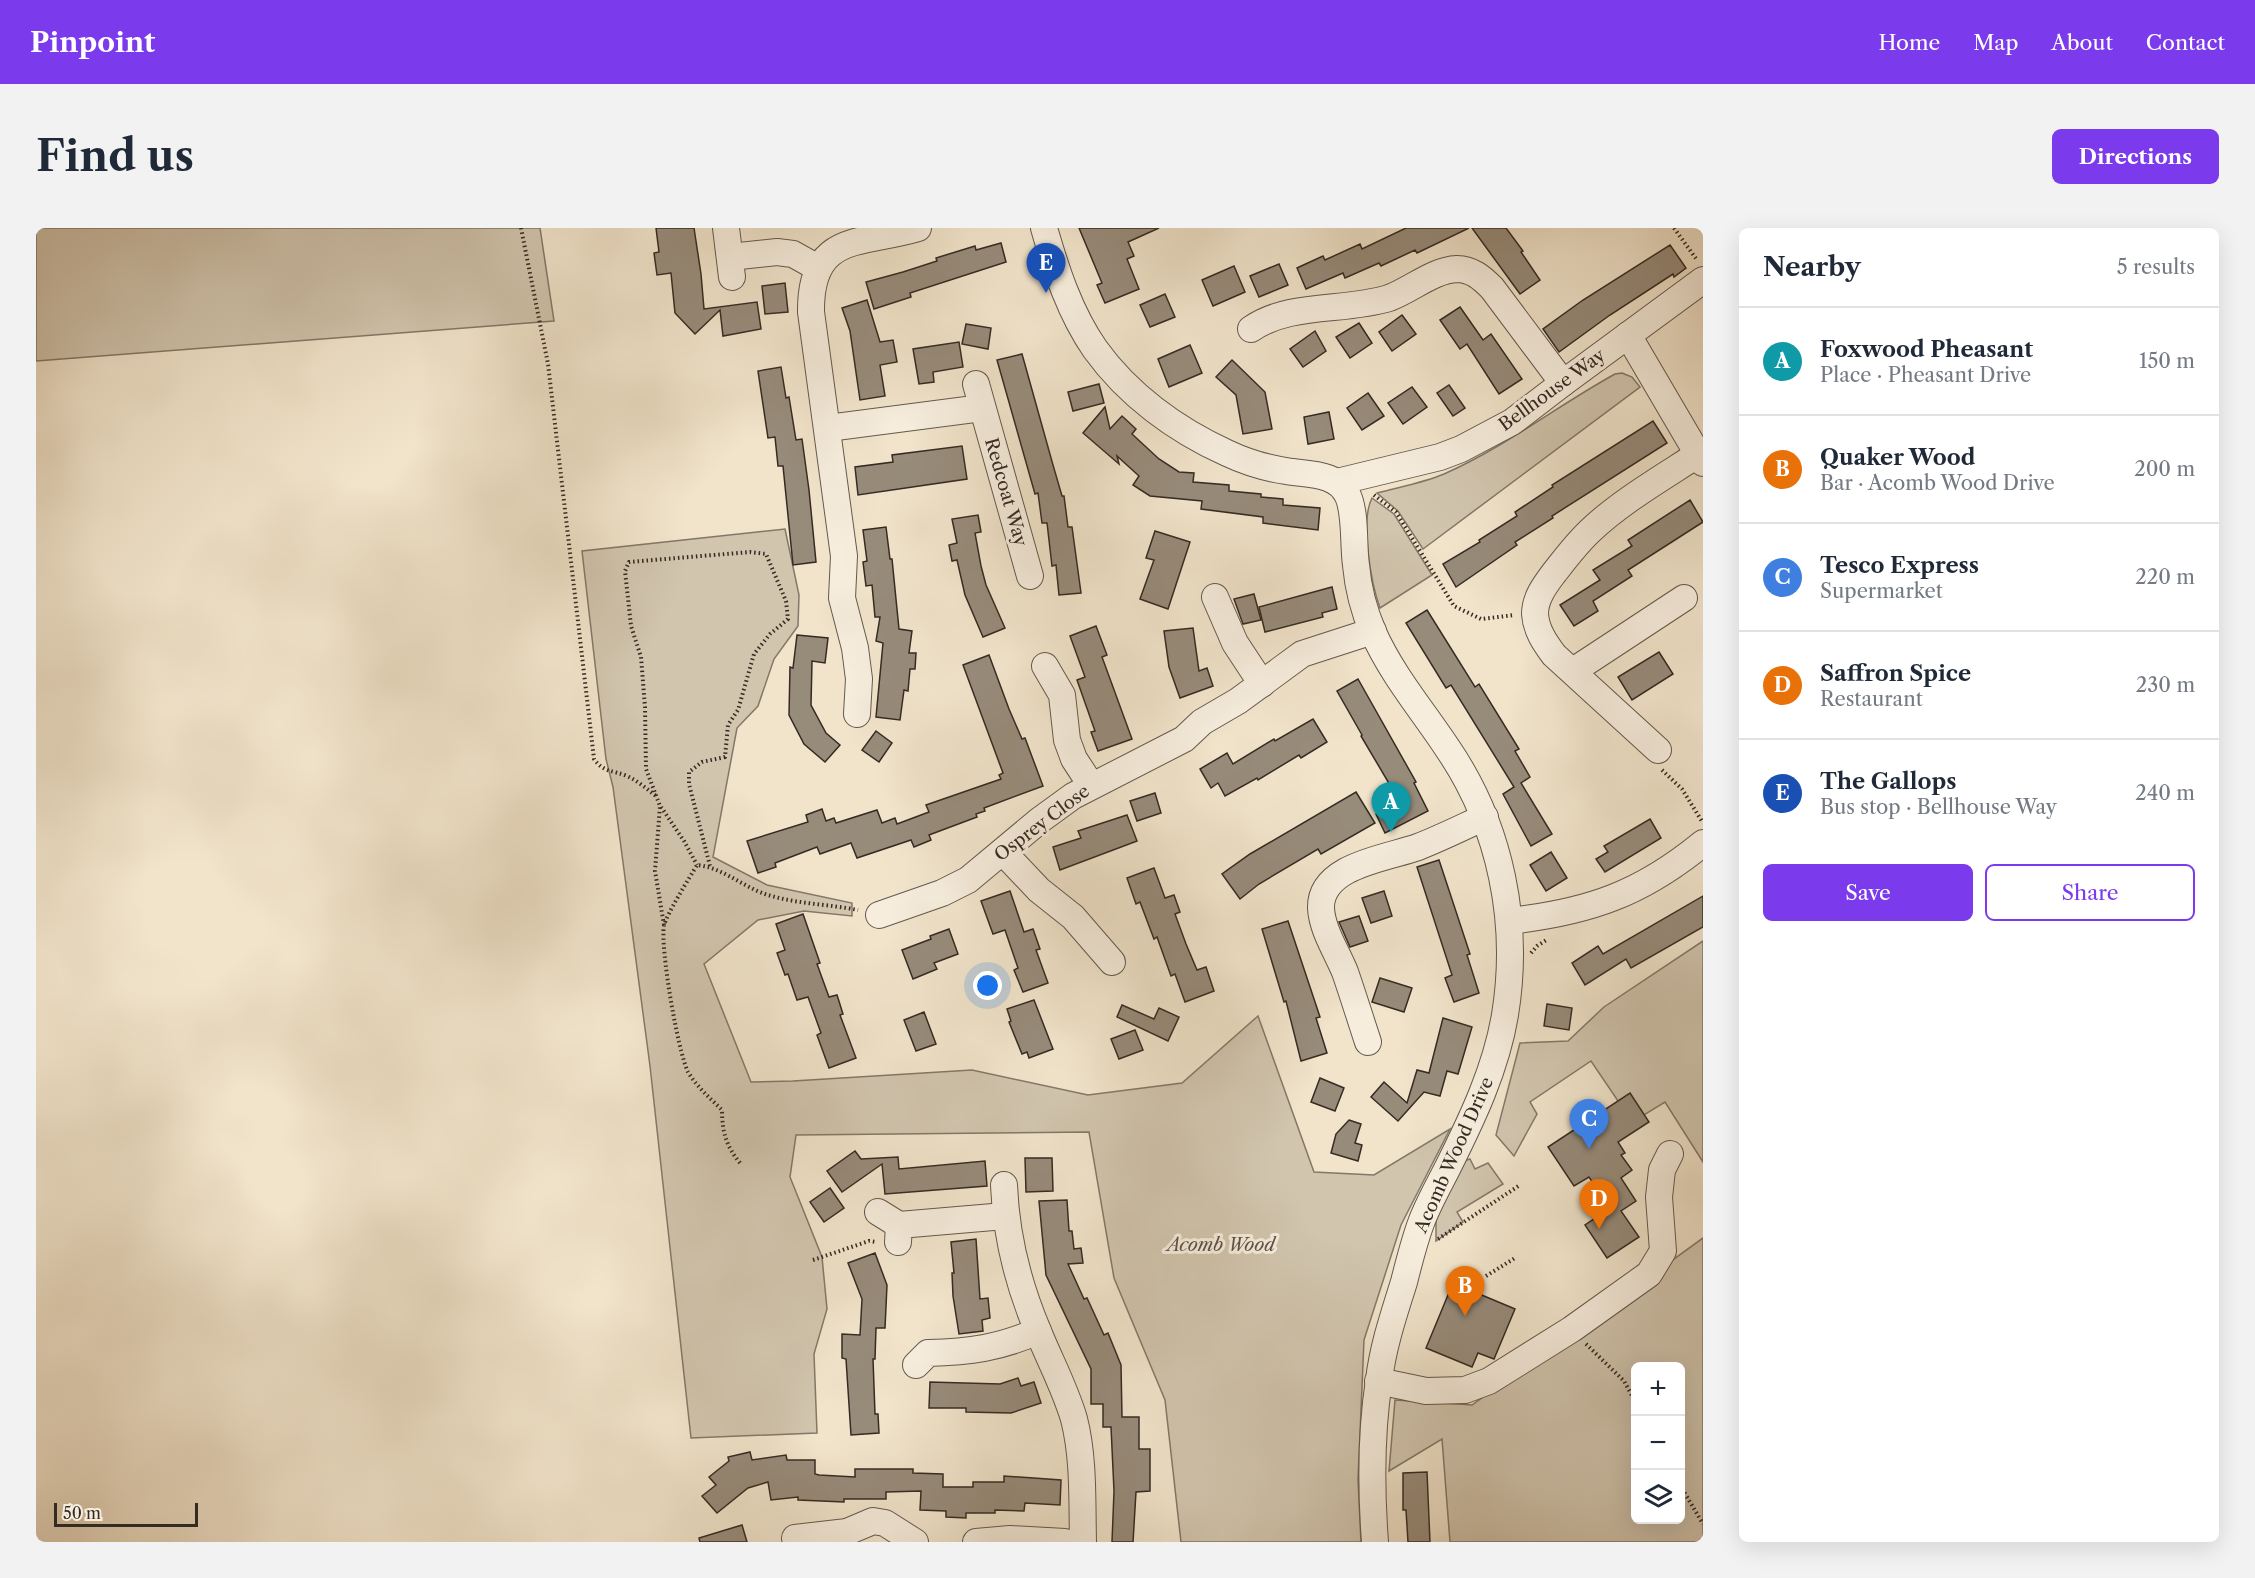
<!DOCTYPE html>
<html lang="en">
<head>
<meta charset="utf-8">
<style>
  body { margin:0; font-family:"Libre Caslon Text",serif; background:#f2f2f3; color:#1f2937 }
  .controls { position:absolute; right:18px; bottom:18px; display:grid; overflow:hidden; border-radius:9px; box-shadow:0 6px 24px #0002 }
  .controls button { width:54px; height:54px; display:grid; place-items:center; padding:0; border:0; border-bottom:2px solid #e0e1e3; background:#fff; color:#1f2937; font:30px sans-serif }
  .scale { position:absolute; left:18px; bottom:15px; width:144px; box-sizing:border-box; padding-left:6px; border:3px solid #352b23; border-top:0; font-size:16px; line-height:21px; white-space:nowrap; color:#352b23; -webkit-text-stroke:4px #f6eddd; paint-order:stroke }
  .you { position:absolute; left:952px; top:758px; width:21px; height:21px; margin:-15px; border:4px solid #fff; border-radius:50%; background:#1a73e8; box-shadow:0 0 0 9px #1a73e833 }
  .badge { display:grid; place-items:center; width:39px; height:39px; border-radius:50%; background:#7c3aed; color:#fff; font-size:20px; font-weight:700 }
  .pin { position:absolute; translate:-50% -50px; filter:drop-shadow(0 2px 3px #0008) }
  .pin::after { content:''; position:absolute; top:32px; width:21px; height:18px; background:inherit; clip-path:polygon(0 0,100% 0,50% 100%) }
  .list { margin:0; padding:0; list-style:none }
  h2 { display:flex; justify-content:space-between; align-items:center; height:78px; margin:0; padding:0 24px; font-size:26px }
  h2 small { font-size:20px; font-weight:400; color:#747a83 }
  .list li { display:grid; grid-template-columns:39px 1fr auto; gap:18px; align-items:center; box-sizing:border-box; height:108px; padding:0 24px; border-top:2px solid #e0e1e3 }
  .list b { display:block; font-size:22px; white-space:nowrap }
  .list p { margin:0; font-size:20px; white-space:nowrap; color:#747a83 }
  .list em { font-size:20px; font-style:normal; color:#747a83 }
  .actions { display:flex; gap:12px; padding:18px 24px }
  .actions a { flex:1; padding:14px 0; border:2px solid #7c3aed; border-radius:9px; text-align:center; font-size:21px; color:#7c3aed }
  .actions .main { background:#7c3aed; color:#fff }
  .icon { flex:none; width:33px; height:33px; fill:none; stroke:currentColor; stroke-width:2; stroke-linecap:round; stroke-linejoin:round }
  .map { position:relative; flex:none; width:1667px; height:1314px; overflow:hidden; border-radius:9px }
  header { display:flex; align-items:center; gap:36px; box-sizing:border-box; height:84px; padding:0 30px; background:#7c3aed; color:#fff }
  header strong { font-size:28px }
  nav { display:flex; gap:33px; margin-inline-start:auto; font-size:21px }
  .intro { display:flex; align-items:center; justify-content:space-between; box-sizing:border-box; height:144px; padding:0 36px }
  h1 { margin:0; font-size:42px }
  .button { padding:15px 27px; border-radius:9px; background:#7c3aed; color:#fff; font-size:21px; font-weight:700 }
  main { display:flex; gap:36px; padding:0 36px }
  aside { flex:1; background:#fff; border-radius:9px; box-shadow:0 6px 24px #0002 }
  .map>svg:first-child { display:block }
  .green { fill:#d1c5ae; stroke:#837868; stroke-width:1.5; fill-rule:evenodd }
  .building { fill:#978b7a; stroke:#352b23; stroke-width:1.5 }
  .lines { fill:none; stroke-linecap:round; stroke-linejoin:round }
  .minor-casing { stroke:#64594d; stroke-width:28 }
  .path { stroke:#352b23; stroke-width:4; stroke-dasharray:1.5 3; stroke-linecap:butt }
  .minor { stroke:#f6eddd; stroke-width:26 }
  .labels { text-anchor:middle; dominant-baseline:central; stroke-width:6; stroke-linejoin:round; paint-order:stroke }
  .street-label { font-size:18px; fill:#352b23; stroke:#f6eddd }
  .park-label { font-size:18px; font-style:italic; fill:#5c5246; stroke:#f6eddd }
</style>
</head>
<body>
<header>
<strong>Pinpoint</strong>
<nav><a>Home</a><a>Map</a><a>About</a><a>Contact</a></nav>
</header>
<div class="intro"><h1>Find us</h1><a class="button">Directions</a></div>
<main>
<div class="map">
<svg width="1667" height="1314" viewBox="0 0 1667 1314">
  <rect width="100%" height="100%" fill="#f1e4cb"/>
  <filter id="stains"><feTurbulence type="fractalNoise" baseFrequency=".00333" numOctaves="4"/><feColorMatrix values="0 0 0 0 .2 0 0 0 0 .09 0 0 0 0 .02 0 0 0 .5 -.17"/></filter>
  <radialGradient id="worn" r=".72"><stop offset=".6" stop-color="#630" stop-opacity="0"/><stop offset="1" stop-color="#630" stop-opacity=".3"/></radialGradient>
  <!-- green -->
  <g class="green">
    <polygon points="0,0 504,0 518,93 0,133"/>
    <path d="M 1586,145 L 1596,149 L 1604,159 L 1387,321 L 1362,283 L 1341,265 C 1363,259 1387,255 1408,246 C 1469,219 1521,178 1579,146 Z"/>
    <path d="M 1336,270 L 1358,286 L 1396,347 L 1344,380 C 1335,355 1324,293 1336,270 Z"/>
    <polygon points="749,301 763,367 762,398 738,431 722,478 701,500 677,629 731,657 816,675 816,688 768,683 722,692 668,736 715,854 757,853 936,842 1052,867 1146,855 1222,788 1278,944 1338,947 1414,901 1365,997 1328,1112 1322,1252 1325,1314 1145,1314 1129,1172 1078,1050 1053,904 760,907 754,949 786,1029 791,1081 778,1126 781,1205 655,1210 614,838 577,559 570,531 546,323"/>
    <polygon points="1667,713 1667,934 1629,874 1608,887 1582,873 1555,833 1494,874 1501,886 1478,928 1460,907 1484,815 1532,813 1568,779"/>
    <polygon points="1434,931 1439,941 1452,935 1467,956 1421,984 1427,994 1400,1013 1400,984 1425,934"/>
    <path d="M 1667,1010 L 1667,1314 L 1414,1314 L 1406,1211 L 1353,1243 L 1359,1172 L 1436,1177 ZM 1600,1138 L 1644,1138 L 1644,1292 L 1600,1292 Z"/>
  </g>
  <!-- building -->
  <g class="building">
    <polygon points="620,0 658,0 665,46 668,81 721,74 725,101 687,108 684,82 659,106 639,85 635,45 621,47 618,25 623,24"/>
    <polygon points="1043,0 1123,0 1092,14 1098,28 1091,31 1103,61 1069,75 1061,57 1066,55"/>
    <polygon points="1370,0 1433,0 1381,25 1379,22 1345,38 1343,35 1309,50 1307,45 1270,61 1261,40 1287,28 1289,32 1324,16 1326,21"/>
    <polygon points="1436,0 1470,0 1487,23 1485,24 1504,52 1484,66"/>
    <polygon points="965,15 970,34 874,65 875,69 838,81 830,54 867,44 901,33 900,30 939,18 940,22"/>
    <polygon points="1634,17 1650,40 1638,49 1637,46 1574,87 1523,124 1507,101 1547,72"/>
    <polygon points="1243,36 1252,57 1223,69 1214,48"/>
    <polygon points="1198,38 1209,64 1177,78 1166,52"/>
    <polygon points="749,55 752,84 729,86 726,58"/>
    <polygon points="1129,66 1139,89 1114,99 1104,77"/>
    <polygon points="831,72 844,114 857,112 861,134 844,137 849,168 824,172 814,103 806,80"/>
    <polygon points="1424,79 1447,112 1455,106 1486,151 1463,166 1431,116 1424,121 1404,92"/>
    <polygon points="1366,87 1380,106 1356,123 1343,104"/>
    <polygon points="1323,95 1336,115 1314,130 1300,109"/>
    <polygon points="930,96 955,100 952,121 926,116"/>
    <polygon points="1279,103 1290,123 1267,139 1254,121"/>
    <polygon points="923,114 927,139 897,144 898,154 883,156 877,121"/>
    <polygon points="1154,117 1166,145 1133,159 1122,131"/>
    <polygon points="986,126 1017,237 1026,268 1028,268 1032,299 1036,299 1045,365 1023,367 1020,337 1016,338 1011,295 1006,295 1002,265 999,266 961,132"/>
    <polygon points="1196,132 1229,164 1236,201 1207,206 1200,167 1180,149"/>
    <polygon points="745,139 750,170 753,169 760,212 766,211 773,262 780,334 757,337 747,238 742,238 739,209 732,210 722,143"/>
    <polygon points="1063,156 1068,175 1037,183 1032,164"/>
    <polygon points="1413,157 1429,180 1417,188 1401,165"/>
    <polygon points="1376,159 1391,179 1367,196 1352,175"/>
    <polygon points="1332,165 1348,188 1326,202 1311,180"/>
    <polygon points="1069,179 1074,201 1086,188 1100,201 1096,206 1123,231 1143,244 1158,245 1157,254 1193,257 1193,263 1225,266 1225,269 1247,271 1247,277 1284,280 1282,302 1227,295 1227,289 1165,281 1166,273 1114,268 1097,257 1103,248 1081,228 1083,236 1047,205"/>
    <polygon points="1293,184 1298,211 1272,216 1268,189"/>
    <polygon points="1617,193 1631,215 1516,288 1517,290 1479,314 1481,317 1420,359 1407,336 1444,314 1443,312 1481,288 1479,284 1517,259 1516,257"/>
    <polygon points="926,218 931,251 822,267 819,239 857,234 856,227"/>
    <polygon points="1654,272 1667,294 1592,342 1596,348 1557,373 1562,383 1538,398 1524,377 1564,352 1557,342 1596,318 1592,312"/>
    <polygon points="942,287 945,304 939,305 945,338 950,357 969,400 947,409 929,367 921,332 916,333 913,317 921,315 916,291"/>
    <polygon points="850,299 854,331 856,331 863,401 876,403 873,425 880,425 879,441 874,441 872,463 868,462 864,492 840,489 847,415 840,413 844,389 839,389 836,357 830,358 827,334 831,333 827,302"/>
    <polygon points="1119,303 1154,314 1132,381 1104,371 1118,332 1110,330"/>
    <polygon points="1296,359 1301,381 1286,385 1287,389 1229,404 1223,379"/>
    <polygon points="1218,366 1225,392 1207,396 1198,371"/>
    <polygon points="1391,382 1439,459 1443,456 1483,521 1479,523 1494,549 1485,555 1516,606 1495,618 1467,566 1478,559 1415,457 1410,460 1370,395"/>
    <polygon points="1060,398 1071,427 1066,429 1096,511 1062,523 1055,504 1059,503 1041,452 1049,449 1034,408"/>
    <polygon points="1157,400 1163,443 1171,440 1177,458 1144,470 1133,439 1128,403"/>
    <polygon points="761,407 792,410 789,435 776,433 775,477 790,505 804,517 789,534 768,516 753,487 754,439 757,440"/>
    <polygon points="1623,424 1637,446 1596,472 1582,449"/>
    <polygon points="953,427 973,481 986,511 989,510 1007,558 948,580 949,583 940,586 941,589 893,607 895,612 878,619 875,612 821,630 815,615 784,626 781,619 739,635 740,639 722,645 711,613 772,594 770,587 786,581 790,593 798,590 800,595 841,582 846,595 859,590 861,596 893,584 890,577 965,551 963,547 967,545 927,437"/>
    <polygon points="1322,451 1380,554 1378,555 1392,583 1349,605 1340,586 1364,574 1325,508 1326,507 1301,463"/>
    <polygon points="1277,491 1291,514 1265,530 1263,527 1222,552 1221,550 1189,568 1182,555 1175,560 1164,541 1191,525 1197,536 1238,511 1239,513"/>
    <polygon points="840,503 856,515 843,534 826,522"/>
    <polygon points="1320,564 1339,595 1285,626 1282,621 1223,656 1204,671 1186,646 1214,626"/>
    <polygon points="1119,565 1125,585 1101,593 1094,573"/>
    <polygon points="1091,587 1101,613 1024,642 1017,619 1045,610 1042,603"/>
    <polygon points="1614,591 1625,610 1569,644 1560,631 1572,624 1568,618"/>
    <polygon points="1515,624 1531,650 1510,663 1494,637"/>
    <polygon points="1403,632 1434,726 1431,727 1443,765 1418,774 1409,750 1416,747 1381,639"/>
    <polygon points="1118,640 1129,670 1138,667 1144,684 1139,686 1150,716 1161,742 1170,739 1178,763 1149,774 1139,746 1135,748 1121,709 1118,711 1104,674 1100,676 1091,650"/>
    <polygon points="974,663 988,704 997,701 1004,721 1000,722 1012,755 987,764 978,742 982,740 969,702 957,706 945,673"/>
    <polygon points="1348,663 1356,688 1335,695 1326,670"/>
    <polygon points="1667,668 1667,699 1595,740 1590,731 1549,757 1536,735 1562,718 1567,726"/>
    <polygon points="767,686 784,735 781,736 793,769 801,767 807,786 804,787 820,830 793,840 781,807 785,805 772,769 761,772 752,746 749,747 741,725 749,722 740,696"/>
    <polygon points="1323,688 1332,713 1314,719 1303,694"/>
    <polygon points="1252,693 1284,789 1280,790 1291,825 1265,833 1250,773 1248,774 1226,701"/>
    <polygon points="913,701 922,726 898,735 901,741 877,751 866,722 895,711 894,708"/>
    <polygon points="1344,750 1376,760 1368,784 1336,774"/>
    <polygon points="998,772 1017,821 993,830 991,824 986,826 973,794 975,793 971,781"/>
    <polygon points="1511,776 1536,780 1533,802 1508,798"/>
    <polygon points="1086,777 1118,791 1123,780 1143,789 1132,813 1081,789"/>
    <polygon points="888,784 900,816 880,823 868,792"/>
    <polygon points="1407,790 1436,799 1422,846 1411,843 1404,868 1388,864 1362,893 1335,869 1348,854 1371,875 1381,842 1393,845"/>
    <polygon points="1099,802 1107,822 1083,831 1075,811"/>
    <polygon points="1284,850 1308,860 1299,883 1275,874"/>
    <polygon points="1594,865 1613,894 1582,914 1589,925 1585,927 1596,942 1585,950 1600,973 1585,983 1603,1009 1571,1030 1549,997 1574,980 1553,949 1538,958 1512,919"/>
    <polygon points="1313,892 1325,896 1319,915 1326,917 1322,933 1295,925 1300,906"/>
    <polygon points="819,923 825,931 862,929 863,941 949,933 951,958 849,966 846,936 806,964 791,943"/>
    <polygon points="989,930 1016,930 1017,963 990,964"/>
    <polygon points="794,960 808,980 788,994 774,974"/>
    <polygon points="1031,972 1033,1003 1036,1003 1038,1021 1045,1020 1047,1035 1032,1036 1048,1071 1051,1070 1068,1107 1072,1105 1085,1137 1086,1189 1103,1189 1103,1221 1114,1221 1114,1263 1100,1264 1097,1314 1076,1314 1078,1263 1075,1199 1067,1199 1067,1176 1055,1176 1055,1141 1010,1047 1003,973"/>
    <polygon points="940,1011 944,1071 952,1070 954,1090 946,1092 947,1103 923,1106 917,1068 916,1045 918,1045 915,1014"/>
    <polygon points="839,1025 851,1057 849,1100 840,1100 839,1131 837,1131 839,1186 842,1186 843,1205 815,1207 810,1131 806,1130 806,1106 824,1107 826,1071 812,1035"/>
    <polygon points="1417,1055 1479,1081 1458,1131 1442,1125 1436,1139 1390,1120"/>
    <polygon points="982,1150 985,1158 998,1154 1005,1175 975,1185 930,1184 930,1180 893,1180 894,1154 964,1156"/>
    <polygon points="714,1224 716,1232 750,1227 751,1232 779,1232 779,1246 783,1247 819,1249 819,1241 877,1241 877,1245 907,1246 907,1259 937,1259 937,1254 968,1254 968,1248 1025,1252 1024,1277 989,1275 988,1283 959,1282 959,1285 930,1285 930,1290 910,1289 910,1283 884,1282 885,1263 850,1264 850,1271 808,1271 808,1274 762,1272 762,1269 735,1272 732,1254 712,1260 681,1285 666,1268 680,1257 673,1249 693,1233 692,1229"/>
    <polygon points="1391,1244 1394,1314 1372,1314 1370,1282 1367,1282 1367,1245"/>
    <polygon points="706,1297 711,1314 664,1314 663,1310"/>
  </g>
  <g class="lines">
    <defs>
      <g id="minor">
        <polyline points="690,0 696,49"/>
        <path d="M 1008,0 C 1020,42 1034,85 1059,121 C 1092,167 1140,202 1191,225 C 1210,234 1230,240 1250,243 C 1272,247 1301,244 1312,268 C 1320,286 1317,317 1320,337 C 1322,360 1328,383 1337,404 C 1356,447 1387,483 1412,521 C 1465,599 1484,695 1469,787 C 1460,841 1436,891 1412,939 C 1403,957 1392,976 1385,995 C 1378,1014 1373,1034 1368,1054 C 1358,1086 1347,1118 1343,1152 C 1335,1204 1335,1261 1339,1314"/>
        <polyline points="694,29 741,24 757,26 782,40"/>
        <path d="M 1215,101 C 1254,74 1308,84 1353,70 C 1375,62 1397,42 1421,41 C 1436,41 1446,50 1456,60 L 1527,155"/>
        <polyline points="1592,107 1667,235"/>
        <polyline points="940,156 994,348"/>
        <polyline points="792,200 946,180"/>
        <polyline points="1301,254 1404,229 1425,221 1476,194 1527,155 1667,52"/>
        <polyline points="1179,369 1199,415 1226,456"/>
        <polyline points="1009,438 1026,467 1031,512 1038,531 1055,557"/>
        <polyline points="1537,443 1648,370"/>
        <path d="M 821,486 L 823,451 L 819,420 L 806,370 L 808,328 L 775,84 C 774,4 825,17 882,0"/>
        <path d="M 1622,522 L 1518,427 C 1509,415 1500,402 1499,386 C 1499,370 1509,357 1518,345 C 1529,331 1541,315 1554,303 C 1585,273 1631,247 1667,223"/>
        <polyline points="967,624 1003,662 1037,689 1076,734"/>
        <polyline points="843,687 906,665 932,652 1004,592 1037,568 1148,511 1166,494 1202,473 1266,426 1337,403"/>
        <path d="M 1473,693 C 1553,684 1605,666 1667,615"/>
        <path d="M 1332,814 C 1324,790 1317,767 1309,744 C 1301,724 1286,702 1285,680 C 1284,637 1352,630 1382,619 C 1405,610 1427,599 1449,589"/>
        <path d="M 968,957 C 970,1008 982,1056 1002,1103 C 1014,1133 1029,1160 1038,1191 C 1048,1230 1046,1274 1047,1314"/>
        <polyline points="842,984 863,997"/>
        <polyline points="862,1014 863,997 969,988"/>
        <path d="M 880,1137 L 892,1125 C 934,1124 963,1120 1002,1103"/>
        <polyline points="1342,1153 1390,1163 1429,1162 1453,1153 1536,1101 1613,1046 1627,1023 1623,969 1626,942 1634,926"/>
        <polyline points="759,1310 811,1304 837,1293 849,1295 879,1314"/>
        <polyline points="940,1314 974,1311 1029,1314"/>
      </g>
    </defs>
    <!-- minor casing -->
    <use href="#minor" class="minor-casing"/>
    <!-- path -->
    <g class="path">
      <path d="M 485,0 L 512,136 L 558,531 C 568,545 577,542 591,548 C 602,553 611,561 620,568"/>
      <polyline points="1638,0 1661,32"/>
      <polyline points="1338,267 1360,284 1418,378 1445,391 1479,387"/>
      <polyline points="1626,542 1646,561 1667,595"/>
      <polyline points="625,579 648,613 661,637"/>
      <polyline points="628,697 619,643 624,578 610,541 609,479 605,429 595,398 589,343 593,334 714,324 730,326 750,373 752,391 734,406 718,426 702,482 692,497 689,529 666,534 653,544 653,556 674,638"/>
      <polyline points="1495,725 1501,718 1512,711"/>
      <path d="M 704,935 C 690,918 686,903 686,882 C 674,870 661,859 652,844 C 642,824 624,720 628,698 C 630,687 654,649 661,637 C 685,639 706,658 729,666 C 759,676 792,676 822,682"/>
      <polyline points="1402,1011 1484,957"/>
      <polyline points="777,1032 833,1013 840,1014"/>
      <polyline points="1450,1048 1479,1030"/>
      <polyline points="1550,1116 1588,1153 1600,1175"/>
      <polyline points="1644,1257 1667,1296"/>
    </g>
    <!-- minor -->
    <use href="#minor" class="minor"/>
  </g>
  <g class="labels">
    <!-- street labels -->
    <g class="street-label">
      <text transform="translate(1516 162) rotate(-36)">Bellhouse Way</text>
      <text transform="translate(970 264) rotate(74)">Redcoat Way</text>
      <text transform="translate(1006 595) rotate(-37)">Osprey Close</text>
      <text transform="translate(1418 927) rotate(-66)">Acomb Wood Drive</text>
    </g>
    <!-- park labels -->
    <g class="park-label">
      <text x="1185" y="1017">Acomb Wood</text>
    </g>
  </g>
  <rect width="100%" height="100%" filter="url(#stains)"/>
  <rect width="100%" height="100%" fill="url(#worn)"/>
</svg>
<div class="controls">
<button>+</button>
<button>−</button>
<button><svg class="icon" aria-label="layers" viewBox="0 0 24 24"><path d="M12 4l9 5-9 5-9-5zM3 14l9 5 9-5"/></svg></button>
</div>
<div class="scale">50 m</div>
<div class="you"></div>
<div class="pin badge" style="left:1355px;top:604px;background:#0f9aa8">A</div>
<div class="pin badge" style="left:1429px;top:1088px;background:#e8710a">B</div>
<div class="pin badge" style="left:1553px;top:921px;background:#3f7fe0">C</div>
<div class="pin badge" style="left:1563px;top:1001px;background:#e8710a">D</div>
<div class="pin badge" style="left:1010px;top:65px;background:#1a4fb4">E</div>
</div>
<aside>
<h2>Nearby<small>5 results</small></h2>
<ul class="list">
<li><span class="badge" style="background:#0f9aa8">A</span><div><b>Foxwood Pheasant</b><p>Place · Pheasant Drive</p></div><em>150 m</em></li>
<li><span class="badge" style="background:#e8710a">B</span><div><b>Quaker Wood</b><p>Bar · Acomb Wood Drive</p></div><em>200 m</em></li>
<li><span class="badge" style="background:#3f7fe0">C</span><div><b>Tesco Express</b><p>Supermarket</p></div><em>220 m</em></li>
<li><span class="badge" style="background:#e8710a">D</span><div><b>Saffron Spice</b><p>Restaurant</p></div><em>230 m</em></li>
<li><span class="badge" style="background:#1a4fb4">E</span><div><b>The Gallops</b><p>Bus stop · Bellhouse Way</p></div><em>240 m</em></li>
</ul>
<div class="actions"><a class="main">Save</a><a>Share</a></div>
</aside>
</main>
</body>
</html>
